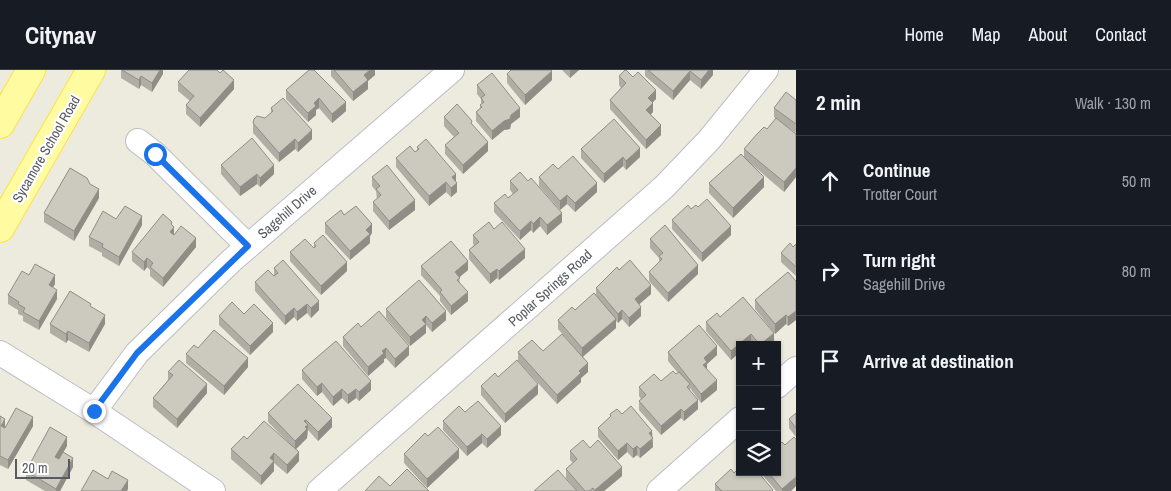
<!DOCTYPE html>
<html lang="en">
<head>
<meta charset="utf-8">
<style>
  body { margin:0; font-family:"Archivo Narrow",sans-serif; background:#20242c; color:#f1f3f6 }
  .controls { position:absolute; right:15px; bottom:15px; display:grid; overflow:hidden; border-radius:0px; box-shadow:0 1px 4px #0004 }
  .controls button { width:45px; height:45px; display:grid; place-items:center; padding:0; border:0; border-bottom:1px solid #363941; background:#171b24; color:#f1f3f6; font:25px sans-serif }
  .scale { position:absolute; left:15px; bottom:12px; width:55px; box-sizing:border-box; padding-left:5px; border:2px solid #575a61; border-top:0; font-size:14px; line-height:18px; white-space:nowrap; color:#575a61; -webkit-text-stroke:4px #fff; paint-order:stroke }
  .stop { position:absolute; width:15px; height:15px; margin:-11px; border:4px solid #1a73e8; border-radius:50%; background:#fff }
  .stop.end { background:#1a73e8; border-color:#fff; box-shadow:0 1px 5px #0008 }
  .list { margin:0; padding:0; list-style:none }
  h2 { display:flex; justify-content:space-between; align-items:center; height:65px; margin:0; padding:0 20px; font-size:21px }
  h2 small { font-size:16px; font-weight:400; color:#9ea1a6 }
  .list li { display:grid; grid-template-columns:32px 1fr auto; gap:15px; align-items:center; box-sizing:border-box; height:90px; padding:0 20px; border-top:1px solid #363941 }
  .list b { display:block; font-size:19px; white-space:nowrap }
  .list p { margin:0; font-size:16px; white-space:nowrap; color:#9ea1a6 }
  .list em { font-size:16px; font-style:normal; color:#9ea1a6 }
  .icon { flex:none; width:28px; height:28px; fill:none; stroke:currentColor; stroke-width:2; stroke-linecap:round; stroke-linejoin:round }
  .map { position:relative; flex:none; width:796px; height:421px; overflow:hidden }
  header { display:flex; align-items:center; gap:30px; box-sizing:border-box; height:70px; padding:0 25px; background:#171b24; border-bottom:1px solid #363941 }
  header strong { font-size:24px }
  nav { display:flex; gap:28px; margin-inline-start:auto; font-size:18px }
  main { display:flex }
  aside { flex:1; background:#171b24 }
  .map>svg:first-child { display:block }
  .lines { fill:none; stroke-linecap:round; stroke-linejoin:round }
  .minor-casing { stroke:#bbbdc4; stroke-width:26 }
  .major-casing { stroke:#ffe144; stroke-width:30 }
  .minor { stroke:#fff; stroke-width:24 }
  .major { stroke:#fffba0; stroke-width:28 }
  .wall { fill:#afaea4 }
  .shaded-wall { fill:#8f8d86 }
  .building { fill:#cccabf; stroke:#8f8d86 }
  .route { stroke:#1a73e8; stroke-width:6 }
  .labels { text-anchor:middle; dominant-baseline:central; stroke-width:4.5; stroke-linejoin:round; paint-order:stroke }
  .street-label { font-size:14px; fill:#575a61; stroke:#fff }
</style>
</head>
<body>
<header>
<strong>Citynav</strong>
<nav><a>Home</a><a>Map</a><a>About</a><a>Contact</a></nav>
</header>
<main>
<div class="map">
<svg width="796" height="421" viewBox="0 0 796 421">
  <rect width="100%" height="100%" fill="#edebde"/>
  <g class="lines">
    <defs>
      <g id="minor">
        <polyline points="138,71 155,84 248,176"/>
        <polyline points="0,283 94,341 213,421"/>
        <polyline points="777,316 796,299"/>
        <polyline points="94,341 137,283 231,191 452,0"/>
        <polyline points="319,421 664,117 709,70 766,0"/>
        <polyline points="659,421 740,349"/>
      </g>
      <g id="major">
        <polyline points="0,54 31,0"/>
        <polyline points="0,158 91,0"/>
      </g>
    </defs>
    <!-- minor casing -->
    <use href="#minor" class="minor-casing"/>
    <!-- major casing -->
    <use href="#major" class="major-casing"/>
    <!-- minor -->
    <use href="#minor" class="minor"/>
    <!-- major -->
    <use href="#major" class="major"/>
  </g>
  <!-- wall -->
  <g class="wall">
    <polygon points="121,0 163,0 163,4 152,22 141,15 139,19 121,8"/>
    <polygon points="309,0 346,41 332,53 319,38 316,40 316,45 308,52 286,29 286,20"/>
    <polygon points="331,0 375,0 375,5 368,11 368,19 353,31 331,6"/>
    <polygon points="562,0 579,0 570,8"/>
    <polygon points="645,0 713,0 713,5 701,19 690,10 673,30 645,6"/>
    <polygon points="507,4 552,10 525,35 507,13"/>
    <polygon points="619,6 633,7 656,29 652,33 653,42 650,45 661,65 646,79 610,39 610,30 621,18 619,15"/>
    <polygon points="178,12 234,19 200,57 186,44 186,35 190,31 178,21"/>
    <polygon points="477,15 520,47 511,54 510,59 504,60 492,70 476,51 476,42 480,38 480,35 481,34 481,29 477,24"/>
    <polygon points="796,30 796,63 788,57 796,64 796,107 784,122 749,92 764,117 733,148 709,123 709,113 744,87 744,79 767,59 776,49 774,47 774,38"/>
    <polygon points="271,38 312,69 298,82 295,79 279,92 253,63 253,53 265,48 271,43"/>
    <polygon points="444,47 472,55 488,81 463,104 445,84 445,75 454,67 444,56"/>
    <polygon points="417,77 456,111 457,122 451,127 446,122 429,136 396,97 396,88 415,82 417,80"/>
    <polygon points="581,79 640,87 626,100 623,96 604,113 581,88"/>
    <polygon points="221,95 274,104 260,117 257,114 240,126 221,104"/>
    <polygon points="558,99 597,122 575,142 567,134 560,140 539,116 539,107"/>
    <polygon points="372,107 415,140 389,160 373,141 373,132 377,129 376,121 372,116"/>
    <polygon points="510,111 562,152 547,165 540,156 533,163 531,160 520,170 494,142 494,133 508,128 513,124 510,120"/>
    <polygon points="90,114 99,128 74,171 44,152 44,143"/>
    <polygon points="344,145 372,163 370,166 370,173 350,190 325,163 325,153"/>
    <polygon points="672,150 731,165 702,192 672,159"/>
    <polygon points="142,155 119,196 102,186 102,183 89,176 89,167"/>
    <polygon points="172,155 174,164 196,177 163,217 150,206 150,200 147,197 144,201 132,191 132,182"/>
    <polygon points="494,159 525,188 499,210 497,208 490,214 469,189 469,180 474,175 473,174 473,165"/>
    <polygon points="650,169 698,204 668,232 649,211 649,202 659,193 659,188 650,178"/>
    <polygon points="314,173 347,201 321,225 290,191 290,182 314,178"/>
    <polygon points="796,174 796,206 781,192 781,183 793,177"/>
    <polygon points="421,196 468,200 459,207 460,213 468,231 451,245 440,231 440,226 421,205"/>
    <polygon points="274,198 319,240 311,248 307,243 297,251 294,247 285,255 255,221 255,212 274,206"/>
    <polygon points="619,200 651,224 639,234 641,246 629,257 622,249 618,253 616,251 616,258 583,287 588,302 581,308 581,312 557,334 518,291 518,282 543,281 574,277 558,259 558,250 575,240 596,226 596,218"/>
    <polygon points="29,205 55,214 53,217 57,229 39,260 23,251 23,246 18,244 18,240 8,234 8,225"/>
    <polygon points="796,211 796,250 788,256 786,254 775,264 755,239 755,230"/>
    <polygon points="91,237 105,254 89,282 68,270 66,273 50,263 50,254"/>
    <polygon points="386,239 446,250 432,262 426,255 426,263 410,276 386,248"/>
    <polygon points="219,246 273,262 250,285 219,255"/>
    <polygon points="720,247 774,272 771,275 752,275 751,273 748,275 740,275 740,282 731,290 706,261 706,252"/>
    <polygon points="361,257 409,285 395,298 386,288 384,289 384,292 368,306 343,276 343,267"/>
    <polygon points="198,278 248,297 224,325 186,293 186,284"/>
    <polygon points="668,282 717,285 707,294 707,299 717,320 701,333 690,318 690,320 698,339 684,351 681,348 661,365 639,340 639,331 641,329 639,326 639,317 661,311 678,303 668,291"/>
    <polygon points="302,300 371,320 359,331 356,328 348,334 342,328 333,336 322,322 317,326 302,309"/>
    <polygon points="168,302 207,323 177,358 153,337 153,328 168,310"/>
    <polygon points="498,307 538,324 505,353 481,325 481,316"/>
    <polygon points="298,314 332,357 318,371 308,360 307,368 296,379 299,391 287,404 274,393 274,401 261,415 231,389 231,379 247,369 289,373 268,352 268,343"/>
    <polygon points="465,342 501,365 487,378 482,373 467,386 443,360 443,351"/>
    <polygon points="796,343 796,367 789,358 789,349"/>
    <polygon points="610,344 622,344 652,367 653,377 640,388 637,385 633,388 627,382 618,390 598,367 598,358 610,347"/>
    <polygon points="0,346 5,357 33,356 8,399 0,395"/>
    <polygon points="428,366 459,388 427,418 404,393 404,384"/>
    <polygon points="796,369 796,416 791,421 776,421 760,402 777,402"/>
    <polygon points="67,376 59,389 73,397 60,421 45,421 26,410 26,401"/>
    <polygon points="590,378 622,406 604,421 577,421 566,408 566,399 573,393 570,390 570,381"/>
    <polygon points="740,402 773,421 715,421 715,414 734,403"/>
  </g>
  <!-- shaded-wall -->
  <g class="shaded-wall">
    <polygon points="160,0 163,0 163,4 152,22 152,13"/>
    <polygon points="370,0 375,0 375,5 368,11 368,19 353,31 353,22 364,5"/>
    <polygon points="570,0 579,0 570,8"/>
    <polygon points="709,0 713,0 713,5 701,19 701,10"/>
    <polygon points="552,1 552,10 525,35 525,25"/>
    <polygon points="690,1 690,10 673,30 673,21"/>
    <polygon points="141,6 141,15 139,19 139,10"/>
    <polygon points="234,10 234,19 200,57 200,48"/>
    <polygon points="656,20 656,29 648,37 648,28"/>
    <polygon points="319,28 319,38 316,40 316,45 308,52 308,43 314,33"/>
    <polygon points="346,32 346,41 332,53 332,44"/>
    <polygon points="653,33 653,42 646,50 646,40"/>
    <polygon points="520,38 520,47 511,54 510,59 504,60 492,70 492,61"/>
    <polygon points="661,55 661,65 646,79 646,70"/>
    <polygon points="312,60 312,69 298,82 298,73"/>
    <polygon points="295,69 295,79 279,92 279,83"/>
    <polygon points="488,72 488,81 463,104 463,95"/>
    <polygon points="640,78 640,87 626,100 626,91"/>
    <polygon points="623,87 623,96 604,113 604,104"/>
    <polygon points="274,95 274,104 260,117 260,108"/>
    <polygon points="796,98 796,107 784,122 784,112"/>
    <polygon points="257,104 257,114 240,126 240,117"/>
    <polygon points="456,104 456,113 452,107"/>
    <polygon points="764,107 764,117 733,148 733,138"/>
    <polygon points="446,112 446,122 429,136 429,126"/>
    <polygon points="457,113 457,122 451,127 451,118"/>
    <polygon points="597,113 597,122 575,142 575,133"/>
    <polygon points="99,119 99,128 74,171 74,161"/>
    <polygon points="567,125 567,134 560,140 560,131"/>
    <polygon points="415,130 415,140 389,160 389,151"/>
    <polygon points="562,143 562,152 547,165 547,155"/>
    <polygon points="142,146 142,155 119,196 119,187"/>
    <polygon points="540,147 540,156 533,163 533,154"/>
    <polygon points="531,151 531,160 520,170 520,161"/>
    <polygon points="172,152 172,160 174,157 174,166 170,171 171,154"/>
    <polygon points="372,154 372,163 370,166 370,173 350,190 350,181 366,160"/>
    <polygon points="731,156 731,165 702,192 702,183"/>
    <polygon points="196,168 196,177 163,217 163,208"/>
    <polygon points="525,179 525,188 499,210 499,201"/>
    <polygon points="147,188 147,197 144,201 144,192"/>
    <polygon points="468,191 468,200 455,211 455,202"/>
    <polygon points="347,192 347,201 321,225 321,216"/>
    <polygon points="698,195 698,204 668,232 668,223"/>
    <polygon points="497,199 497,208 490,214 490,204"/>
    <polygon points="55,205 55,214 49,224 49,215"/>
    <polygon points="651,215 651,224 635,238 635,229"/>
    <polygon points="57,220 57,229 39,260 39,251"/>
    <polygon points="468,222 468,231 451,245 451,236"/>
    <polygon points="319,231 319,240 311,248 311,238"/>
    <polygon points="307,234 307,243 297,251 297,242"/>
    <polygon points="641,237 641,246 629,257 629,248"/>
    <polygon points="294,238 294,247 285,255 285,246"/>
    <polygon points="622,240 622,249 618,253 618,244"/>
    <polygon points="446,241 446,250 432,262 432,253"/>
    <polygon points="796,241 796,250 788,256 788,247"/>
    <polygon points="105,245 105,254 89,282 89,273"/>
    <polygon points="786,245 786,254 775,264 775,254"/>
    <polygon points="426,246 426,263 410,276 410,267 422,250"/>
    <polygon points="616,249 616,258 582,287 582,278"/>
    <polygon points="273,253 273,262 250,285 250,276"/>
    <polygon points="68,261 68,270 66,273 66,264"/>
    <polygon points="774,263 774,272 771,275 760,275"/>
    <polygon points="751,264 751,273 748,275 740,275 740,282 731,290 731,281"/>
    <polygon points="409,276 409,285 395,298 395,289"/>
    <polygon points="717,276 717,285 707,294 707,301 703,304 704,288"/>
    <polygon points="386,278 386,288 384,289 384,292 368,306 368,297"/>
    <polygon points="248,288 248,297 224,325 224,316"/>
    <polygon points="588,293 588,302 581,308 581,312 557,334 557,325 579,301"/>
    <polygon points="717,310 717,320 701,333 701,324"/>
    <polygon points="371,311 371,320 359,331 359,322"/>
    <polygon points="322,313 322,322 317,326 317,317"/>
    <polygon points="207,314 207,323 177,358 177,349"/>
    <polygon points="538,314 538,324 505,353 505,344"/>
    <polygon points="342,319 342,328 333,336 333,327"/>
    <polygon points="356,319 356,328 348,334 348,325"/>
    <polygon points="698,330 698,339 684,351 684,342"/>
    <polygon points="681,339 681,348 661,365 661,356"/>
    <polygon points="33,347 33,356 8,399 8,390"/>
    <polygon points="332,348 332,357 318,371 318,362"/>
    <polygon points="5,349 5,358 1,356"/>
    <polygon points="306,350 306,356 308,355 307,368 295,380 295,371 304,351"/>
    <polygon points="501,356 501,365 487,378 487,369"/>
    <polygon points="652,361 653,377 640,388 640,379 649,363"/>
    <polygon points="482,364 482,373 467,386 467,377"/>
    <polygon points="67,367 67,376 55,396 55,387"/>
    <polygon points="627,373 627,382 618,390 618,381"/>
    <polygon points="637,376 637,385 633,388 633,379"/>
    <polygon points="459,379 459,388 427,418 427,409"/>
    <polygon points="299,382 299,391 287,404 287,395"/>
    <polygon points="274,383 274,401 261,415 261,406 270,388"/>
    <polygon points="73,388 73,397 60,421 56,421 56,419"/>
    <polygon points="622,397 622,406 604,421 595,421 595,420"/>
    <polygon points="796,407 796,416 791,421 782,421 782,419"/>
    <polygon points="128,410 128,419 127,421 121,421"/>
  </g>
  <!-- building -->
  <g class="building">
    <polygon points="122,0 160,0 152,13 141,6 139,10"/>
    <polygon points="189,0 217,0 220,3 223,0 234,10 200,48 186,35 194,26 178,12"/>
    <polygon points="309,0 314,0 346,32 332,44 319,28 314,33 316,36 308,43 286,20"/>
    <polygon points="334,0 370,0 364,5 368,10 353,22"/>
    <polygon points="511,0 551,0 552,1 525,25 507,4"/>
    <polygon points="625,0 626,0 633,7 638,2 656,20 648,28 653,33 646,40 661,55 646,70 610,30 626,13 619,6"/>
    <polygon points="648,0 709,0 701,10 690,1 673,21"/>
    <polygon points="492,3 520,38 511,45 510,49 504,51 492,61 476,42 482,37 480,35 484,32 481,28 485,25 477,15"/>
    <polygon points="786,22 796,30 796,54 774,38"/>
    <polygon points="283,28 312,60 298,73 295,69 279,83 253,53 254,49 257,46 265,48 273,41 271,38"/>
    <polygon points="457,34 472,51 471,53 488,72 463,95 445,75 459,63 444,47"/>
    <polygon points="776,48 796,64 796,98 784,112 744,79 757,64 764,57 767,59"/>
    <polygon points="614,49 640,78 626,91 623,87 604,104 581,79"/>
    <polygon points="252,68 274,95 260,108 257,104 240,117 221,95"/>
    <polygon points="426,69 456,104 452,107 457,113 451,118 446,112 429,126 396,88 410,76 415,82 419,79 417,77"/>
    <polygon points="741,84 764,107 733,138 709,113"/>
    <polygon points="573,86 597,113 575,133 567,125 560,131 539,107 553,94 558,99"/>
    <polygon points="387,95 415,130 389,151 373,132 381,125 376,119 380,116 372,107"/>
    <polygon points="70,98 87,108 90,114 99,119 74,161 44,143"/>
    <polygon points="520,102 528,111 531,108 562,143 547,155 540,147 533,154 531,151 520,161 494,133 505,124 508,128 518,120 510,111"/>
    <polygon points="707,129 731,156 702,183 672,150 688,135 691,139 696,135 698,137"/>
    <polygon points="125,136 142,146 119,187 102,177 103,174 89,167 103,141 116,149"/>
    <polygon points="356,136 372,154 366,160 370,164 350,181 325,153 341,140 344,145"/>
    <polygon points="163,144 172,152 171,154 174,157 170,162 174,165 181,156 196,168 163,208 150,197 153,193 147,188 144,192 132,182"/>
    <polygon points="489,152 494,159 502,152 525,179 499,201 497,199 490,204 469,180 479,172 473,165"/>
    <polygon points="665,155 698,195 668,223 649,202 662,189 659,186 663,183 650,169"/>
    <polygon points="323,165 347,192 321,216 290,182 305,169 314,178 316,176 314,173"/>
    <polygon points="451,171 468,191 455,202 460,208 457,210 468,222 451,236 440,222 442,220 421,196"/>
    <polygon points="790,173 793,177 796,174 796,197 781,183"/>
    <polygon points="283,190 319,231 311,238 307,234 297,242 294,238 285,246 255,212 268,200 274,206 278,203 274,198"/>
    <polygon points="630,190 651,215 635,229 641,237 629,248 622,240 618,244 596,218 617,197 619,200"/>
    <polygon points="35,194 55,205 49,215 57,220 39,251 23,242 25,238 18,234 19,232 8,225 22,201 29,205"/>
    <polygon points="788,202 796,211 796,241 788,247 786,245 775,254 755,230"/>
    <polygon points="419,210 446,241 432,253 426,246 422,250 426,254 410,267 386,239"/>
    <polygon points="70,221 91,234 90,236 105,245 89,273 68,261 66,264 50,254"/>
    <polygon points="594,223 616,249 582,278 558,250 572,237 575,240"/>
    <polygon points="743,227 774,263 760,275 751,264 731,281 706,252 717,243 720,247"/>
    <polygon points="232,232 244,244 254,234 273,253 250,276 219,246"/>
    <polygon points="379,241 409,276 395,289 386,278 382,281 384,283 368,297 343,267 358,253 361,257"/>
    <polygon points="699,255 717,276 704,288 707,292 703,295 717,310 701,324 668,282"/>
    <polygon points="214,260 248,288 224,316 186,284 194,275 198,278"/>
    <polygon points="562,264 588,293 579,301 581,303 557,325 518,282 532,270 543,281"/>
    <polygon points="336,271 371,311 359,322 356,319 348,325 342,319 333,327 322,313 317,317 302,300"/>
    <polygon points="179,290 207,314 177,349 153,328 173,305 168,302"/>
    <polygon points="517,290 538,314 505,344 481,316 495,303 498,307"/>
    <polygon points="673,301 676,304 679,302 690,314 687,317 698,330 684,342 681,339 661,356 639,331 646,325 639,317 654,304 661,311"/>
    <polygon points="298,314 332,348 318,362 306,350 304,351 308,355 305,357 307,359 295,371 268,343"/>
    <polygon points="478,331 501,356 487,369 482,364 467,377 443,351 459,336 465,342"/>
    <polygon points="631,336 652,361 649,363 653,368 640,379 637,376 633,379 627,373 618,381 598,358 611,346 610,344 617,339 622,344"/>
    <polygon points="16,338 33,347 8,390 0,386 0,346 5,349 1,356 5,358"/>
    <polygon points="796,343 796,358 789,349"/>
    <polygon points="264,351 299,382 287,395 274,383 270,388 274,391 261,406 231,379 244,366 247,369"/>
    <polygon points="50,357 67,367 55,387 59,389 63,382 73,388 56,419 26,401"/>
    <polygon points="438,357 459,379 427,409 404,384 425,363 428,366"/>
    <polygon points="794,367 796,369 796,407 782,419 768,402 777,402 777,376 782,372 785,375"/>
    <polygon points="583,370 590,378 598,370 622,397 595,420 593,418 589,421 585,421 566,399 577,389 570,381"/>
    <polygon points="740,397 740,402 758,402 773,420 772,421 722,421 715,414 731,399 734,403"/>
    <polygon points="407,399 429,421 365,421 379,406 390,416"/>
    <polygon points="93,400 108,409 112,401 128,410 121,421 81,421"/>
    <polygon points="558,400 577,421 534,421"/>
  </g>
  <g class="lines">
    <!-- route -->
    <polyline class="route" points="94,341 137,283 248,176 155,84"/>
  </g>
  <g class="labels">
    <!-- street labels -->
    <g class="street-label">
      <text transform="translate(46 79) rotate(-60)">Sycamore School Road</text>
      <text transform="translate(287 142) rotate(-41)">Sagehill Drive</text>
      <text transform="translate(550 218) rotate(-42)">Poplar Springs Road</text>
    </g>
  </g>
</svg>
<div class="controls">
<button>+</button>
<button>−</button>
<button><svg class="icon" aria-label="layers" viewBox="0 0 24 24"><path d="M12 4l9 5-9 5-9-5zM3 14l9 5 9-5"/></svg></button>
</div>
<div class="scale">20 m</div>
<div class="stop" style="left:155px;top:84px"></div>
<div class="stop end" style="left:94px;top:341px"></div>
</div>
<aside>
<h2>2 min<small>Walk · 130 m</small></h2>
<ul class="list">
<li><svg class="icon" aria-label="ahead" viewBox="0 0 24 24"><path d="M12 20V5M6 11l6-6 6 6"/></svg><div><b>Continue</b><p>Trotter Court</p></div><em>50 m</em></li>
<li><svg class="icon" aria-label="right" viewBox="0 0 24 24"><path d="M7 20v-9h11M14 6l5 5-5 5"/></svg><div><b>Turn right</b><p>Sagehill Drive</p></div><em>80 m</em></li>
<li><svg class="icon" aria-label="arrive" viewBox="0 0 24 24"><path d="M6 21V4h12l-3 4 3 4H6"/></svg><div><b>Arrive at destination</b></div></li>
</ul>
</aside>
</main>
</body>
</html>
